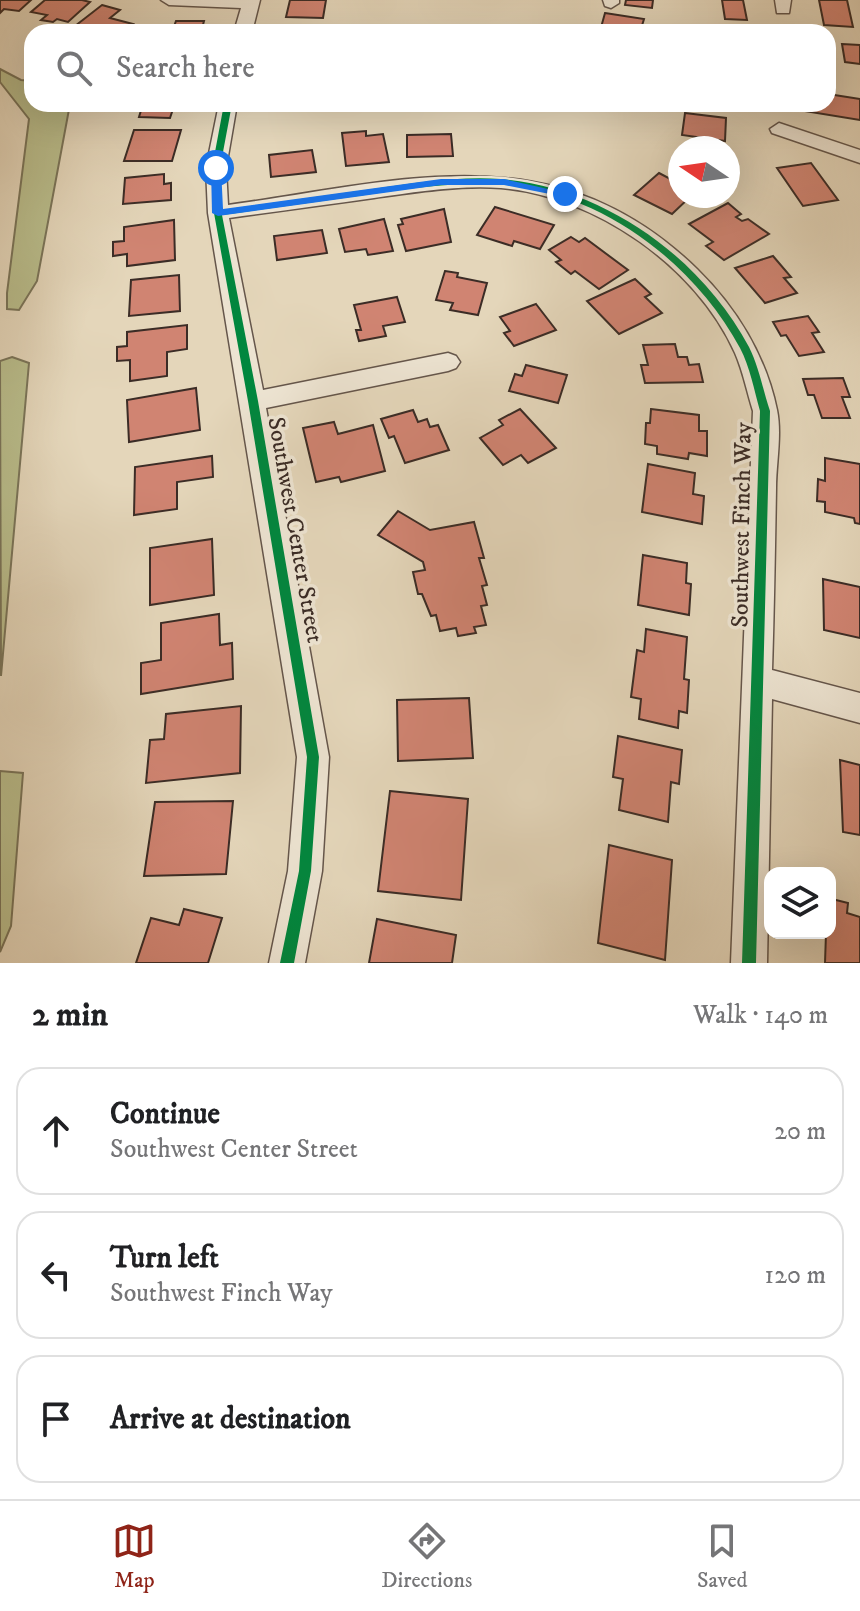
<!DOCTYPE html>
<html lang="en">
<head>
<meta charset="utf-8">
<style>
  body { margin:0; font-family:"IM FELL DW Pica",serif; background:#f6f6f6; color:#202124 }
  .controls { position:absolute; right:24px; bottom:24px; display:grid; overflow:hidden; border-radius:16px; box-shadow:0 8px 32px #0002 }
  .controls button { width:72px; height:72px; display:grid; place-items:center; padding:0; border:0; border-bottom:2px solid #e0e0e0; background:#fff; color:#202124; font:40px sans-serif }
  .compass { position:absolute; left:668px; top:136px; width:72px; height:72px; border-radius:50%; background:#fff; box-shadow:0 8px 32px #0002; rotate:283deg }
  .stop { position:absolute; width:24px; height:24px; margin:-18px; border:6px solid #1a73e8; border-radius:50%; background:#fff }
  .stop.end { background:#1a73e8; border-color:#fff; box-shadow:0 2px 8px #0008 }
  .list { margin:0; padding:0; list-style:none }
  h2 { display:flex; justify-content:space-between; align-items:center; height:104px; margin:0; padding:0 32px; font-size:34px }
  h2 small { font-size:26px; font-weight:400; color:#757577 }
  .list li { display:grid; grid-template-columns:52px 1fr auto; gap:24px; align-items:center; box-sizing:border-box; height:128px; margin:0 16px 16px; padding:0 16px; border:2px solid #e0e0e0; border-radius:24px }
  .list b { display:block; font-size:30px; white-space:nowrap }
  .list p { margin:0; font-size:26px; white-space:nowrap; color:#757577 }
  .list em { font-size:26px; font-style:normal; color:#757577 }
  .icon { flex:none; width:44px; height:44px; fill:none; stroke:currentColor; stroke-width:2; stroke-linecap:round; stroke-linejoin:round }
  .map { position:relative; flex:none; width:860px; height:963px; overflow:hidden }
  .search { position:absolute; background:#fff; box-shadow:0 8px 32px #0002; left:24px; right:24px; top:24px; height:88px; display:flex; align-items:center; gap:20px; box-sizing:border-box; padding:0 28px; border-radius:24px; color:#757577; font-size:30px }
  .sheet { height:536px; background:#fff }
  nav { display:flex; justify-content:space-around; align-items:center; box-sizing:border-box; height:112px; border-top:2px solid #e0e0e0; background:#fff; font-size:22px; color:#757577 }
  nav a { display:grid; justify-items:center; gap:4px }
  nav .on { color:#8f2418 }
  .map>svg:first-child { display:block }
  .green { fill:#b9bd8c; stroke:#7a7459; stroke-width:2 }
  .building { fill:#d08472; stroke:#3b2c26; stroke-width:2 }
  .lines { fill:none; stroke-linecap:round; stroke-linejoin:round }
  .street-casing { stroke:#65564b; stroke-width:3 }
  .street { fill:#ede4d2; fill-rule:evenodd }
  .cycleway-casing { stroke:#ede4d2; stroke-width:5 }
  .cycleway { fill:#00873e; fill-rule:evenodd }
  .route { fill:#1a73e8 }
  .labels { text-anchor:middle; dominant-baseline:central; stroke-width:7; stroke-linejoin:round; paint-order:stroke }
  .street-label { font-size:24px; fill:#3b2c26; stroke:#ede4d2 }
</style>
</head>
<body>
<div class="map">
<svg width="860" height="963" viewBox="0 0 860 963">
  <rect width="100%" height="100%" fill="#e4d6ba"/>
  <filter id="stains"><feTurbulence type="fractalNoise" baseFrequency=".0025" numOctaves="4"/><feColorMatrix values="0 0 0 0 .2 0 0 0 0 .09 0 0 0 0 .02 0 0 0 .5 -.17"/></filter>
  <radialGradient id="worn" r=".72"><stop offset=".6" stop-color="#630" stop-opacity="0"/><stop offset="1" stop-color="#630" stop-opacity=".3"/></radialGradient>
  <!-- green -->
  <g class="green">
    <polygon points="0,69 21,80 32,81 32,104 70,104 37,281 19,310 7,309 7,293 29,119 0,82"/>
    <polygon points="12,357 29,363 1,676 0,361"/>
    <polygon points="0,771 23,773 11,926 0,952"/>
  </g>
  <!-- building -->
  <g class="building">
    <polygon points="0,0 31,0 19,11 4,9 0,13"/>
    <polygon points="45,0 82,0 90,2 68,22 57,19 53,22 41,20 47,15 31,12"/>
    <polygon points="290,0 326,0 323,18 286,17"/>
    <polygon points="626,0 653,0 652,8 625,5"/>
    <polygon points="722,0 743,0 747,20 725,19"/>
    <polygon points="819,0 847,0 853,27 824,25"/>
    <polygon points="102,5 120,10 110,18 133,24 123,32 97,32 75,26"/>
    <polygon points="605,13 644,19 640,32 600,31"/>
    <polygon points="176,21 204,21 201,32 172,32"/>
    <polygon points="287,27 327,28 326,32 286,32"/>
    <polygon points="842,44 860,45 860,64 845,62"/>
    <polygon points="828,94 860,99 860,120 768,105 828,104"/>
    <polygon points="143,104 192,104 174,106 170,118 139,117"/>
    <polygon points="685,113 726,118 725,141 682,135"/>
    <polygon points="134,130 181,130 172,161 124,161"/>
    <polygon points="366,131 366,136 383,134 389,162 346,166 342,133"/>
    <polygon points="451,134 453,156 407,157 407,135"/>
    <polygon points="312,150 316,172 271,177 269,155"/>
    <polygon points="811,163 838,200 803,206 777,168"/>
    <polygon points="659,173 680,184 680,196 691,196 672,214 634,195"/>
    <polygon points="164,174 164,184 171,183 171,200 123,204 125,178"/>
    <polygon points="728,203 741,214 736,217 742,221 748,219 769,234 724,260 706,246 713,242 689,224"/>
    <polygon points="495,207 554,225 540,249 514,241 512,246 477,235"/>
    <polygon points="444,209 451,242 406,251 398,225 403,224 401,219"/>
    <polygon points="384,219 393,251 368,255 366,249 345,252 339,229"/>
    <polygon points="174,220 175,260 127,266 127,254 113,256 113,242 124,241 124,227"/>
    <polygon points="322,230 327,253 277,260 274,236"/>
    <polygon points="571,237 579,242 585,238 628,270 599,289 575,271 571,274 556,262 561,260 549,250"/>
    <polygon points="773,256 791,277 784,278 797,293 765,303 735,268"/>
    <polygon points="445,271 458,273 457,277 487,283 478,315 450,310 453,303 436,300"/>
    <polygon points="179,275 180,311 129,316 131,280"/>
    <polygon points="635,279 651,294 645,297 662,313 619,334 587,301"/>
    <polygon points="397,297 405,322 383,326 386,336 359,341 356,330 361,330 354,305"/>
    <polygon points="536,304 556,330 514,346 504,333 510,331 500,317"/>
    <polygon points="808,316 819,332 812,333 824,352 799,356 786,335 781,336 773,322"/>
    <polygon points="187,325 187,349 167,352 167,376 130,381 130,360 117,361 117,347 127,346 127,332"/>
    <polygon points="675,344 678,357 687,357 689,365 699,364 703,382 645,383 641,365 648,365 643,345"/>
    <polygon points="526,365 567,375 558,403 509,391 515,374 522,376"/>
    <polygon points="843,378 850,397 842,397 850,418 822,418 814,395 808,395 803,379"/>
    <polygon points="196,388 200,430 129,442 127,400"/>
    <polygon points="520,409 556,448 528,463 521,455 503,465 480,438 503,425 499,420"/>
    <polygon points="651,409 699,415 699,431 707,431 707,456 689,453 688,459 657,454 657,446 645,444 646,423 650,423"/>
    <polygon points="413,410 418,422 427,419 430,427 438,425 449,450 405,463 394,436 389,438 381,419"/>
    <polygon points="334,422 338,434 373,425 385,471 341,482 339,477 316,482 303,428"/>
    <polygon points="212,456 213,477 177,482 177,509 134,515 135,467"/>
    <polygon points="825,458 860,464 860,524 855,523 854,518 825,512 825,502 817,501 818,479 825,481"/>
    <polygon points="648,464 695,473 693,494 704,496 702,524 642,512"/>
    <polygon points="398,511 430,530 474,522 484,558 479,558 487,585 482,586 487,605 481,606 486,625 474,627 476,633 458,636 456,628 440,631 436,615 431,616 422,594 418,594 413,572 425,570 423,562 378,535"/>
    <polygon points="212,539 214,595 150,605 150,548"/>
    <polygon points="643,555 687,563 686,583 691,584 689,615 638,605"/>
    <polygon points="823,579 860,587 860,638 824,630"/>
    <polygon points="219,614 220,645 232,643 233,679 141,694 141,663 161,660 161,623"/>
    <polygon points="646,629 687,637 684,679 689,680 687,713 679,711 678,728 639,719 641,699 631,697 637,650 644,652"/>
    <polygon points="469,698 473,758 398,761 397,700"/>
    <polygon points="241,706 240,773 146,783 150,740 164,739 166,714"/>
    <polygon points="618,736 682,750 679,784 671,782 668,822 619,810 623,779 613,777"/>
    <polygon points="840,760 860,765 860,835 843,832"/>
    <polygon points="390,791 468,799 461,900 378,891"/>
    <polygon points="233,801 226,874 144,876 155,802"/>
    <polygon points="609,845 672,860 665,960 598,943"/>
    <polygon points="832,899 848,903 847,913 860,917 860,963 825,963 826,933 832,932"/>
    <polygon points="184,909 222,918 208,963 136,963 151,918 179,925"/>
    <polygon points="377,919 456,935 452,963 369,963"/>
  </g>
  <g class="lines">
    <defs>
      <g id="street">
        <polygon points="161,0 260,0 252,32 234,32 241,8 169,5"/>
        <polygon points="603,0 619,0 619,3 611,8 605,6"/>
        <polygon points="775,0 791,0 789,13 777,13"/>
        <path d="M 219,104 L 237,104 L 226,168 L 228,205 C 402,181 555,131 697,269 C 736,307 766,356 777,410 C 782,434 776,464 776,488 C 775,549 774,610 772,670 L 860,693 L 860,723 L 772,699 L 767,963 L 731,963 L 753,411 C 747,392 743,371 735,353 C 696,266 595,196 501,188 C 459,185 416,192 374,198 C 326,205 278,211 229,218 L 263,390 L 448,353 L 456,356 L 460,362 L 456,368 L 448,371 L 266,408 L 329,757 L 322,871 L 305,963 L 269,963 L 288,871 L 297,757 L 208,213 L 206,168 Z"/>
        <polygon points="779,123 860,150 860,163 772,133 770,129"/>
      </g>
    </defs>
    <!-- street casing -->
    <use href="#street" class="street-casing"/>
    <!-- street -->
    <use href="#street" class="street"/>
    <defs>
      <path id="cycleway" d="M 224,104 L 232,104 L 220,168 L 222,210 C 272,203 323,196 373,189 C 415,183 458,176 501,179 C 604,188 700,256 749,347 C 759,367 763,390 770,411 L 756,963 L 742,963 L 760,411 C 754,390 750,367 740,348 C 693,261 599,191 499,184 C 457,182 414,188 372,194 C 322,201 272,208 222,215 L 258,401 L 319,757 L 311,871 L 294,963 L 280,963 L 299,871 L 307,757 L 248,401 L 214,213 L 212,168 Z"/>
    </defs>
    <!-- cycleway casing -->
    <use href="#cycleway" class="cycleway-casing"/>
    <!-- cycleway -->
    <use href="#cycleway" class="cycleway"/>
  </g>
  <!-- route -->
  <polygon class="route" points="216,164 221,168 223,209 441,179 504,179 570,194 565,197 504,185 441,185 218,216 212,213 211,168"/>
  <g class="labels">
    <!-- street labels -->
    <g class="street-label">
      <text transform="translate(742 525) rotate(-89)">Southwest Finch Way</text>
      <text transform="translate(295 530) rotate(80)">Southwest Center Street</text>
    </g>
  </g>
  <rect width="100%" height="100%" filter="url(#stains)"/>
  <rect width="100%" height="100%" fill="url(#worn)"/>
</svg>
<div class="controls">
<button><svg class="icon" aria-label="layers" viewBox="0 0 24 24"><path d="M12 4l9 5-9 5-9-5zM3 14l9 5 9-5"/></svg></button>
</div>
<svg class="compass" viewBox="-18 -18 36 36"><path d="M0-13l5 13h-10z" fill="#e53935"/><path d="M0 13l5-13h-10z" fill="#757577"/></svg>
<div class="stop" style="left:216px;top:168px"></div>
<div class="stop end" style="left:565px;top:194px"></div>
<div class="search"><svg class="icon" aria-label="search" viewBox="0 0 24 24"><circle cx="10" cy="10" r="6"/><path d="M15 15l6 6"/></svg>Search here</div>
</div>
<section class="sheet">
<h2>2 min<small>Walk · 140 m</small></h2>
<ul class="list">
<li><svg class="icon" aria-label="ahead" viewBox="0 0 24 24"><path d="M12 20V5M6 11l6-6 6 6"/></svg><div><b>Continue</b><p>Southwest Center Street</p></div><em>20 m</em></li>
<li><svg class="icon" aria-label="left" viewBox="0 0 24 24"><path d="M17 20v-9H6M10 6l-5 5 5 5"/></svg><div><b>Turn left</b><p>Southwest Finch Way</p></div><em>120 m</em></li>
<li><svg class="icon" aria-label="arrive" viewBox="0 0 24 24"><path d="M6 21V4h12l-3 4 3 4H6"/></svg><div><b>Arrive at destination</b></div></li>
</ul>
</section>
<nav>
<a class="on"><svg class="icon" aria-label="map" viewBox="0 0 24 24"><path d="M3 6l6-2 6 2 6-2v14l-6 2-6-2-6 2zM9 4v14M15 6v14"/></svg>Map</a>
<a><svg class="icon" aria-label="directions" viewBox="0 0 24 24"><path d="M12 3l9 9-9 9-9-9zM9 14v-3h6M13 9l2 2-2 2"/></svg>Directions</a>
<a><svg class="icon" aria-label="saved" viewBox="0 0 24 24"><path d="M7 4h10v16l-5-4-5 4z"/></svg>Saved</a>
</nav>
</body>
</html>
